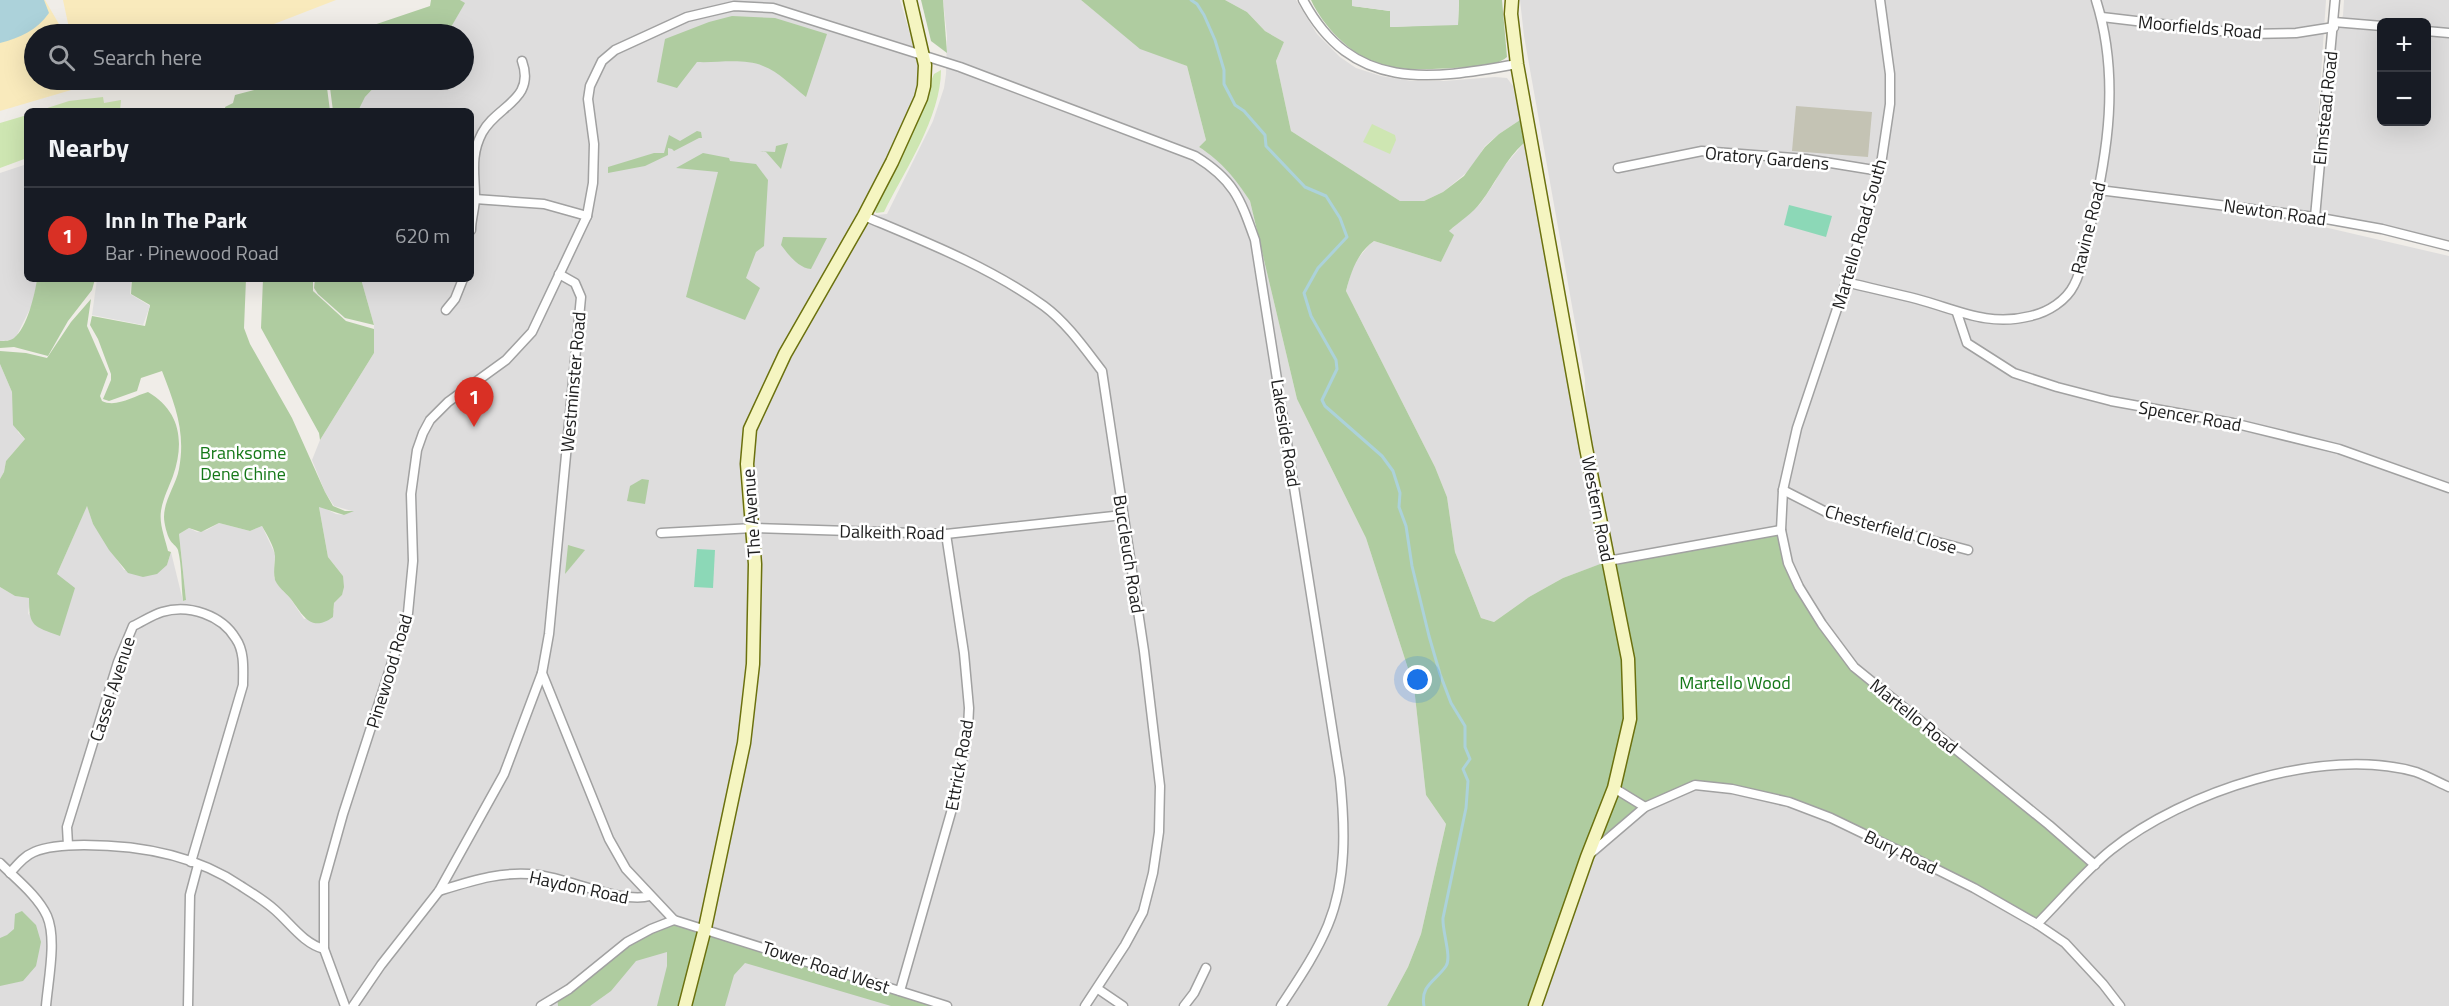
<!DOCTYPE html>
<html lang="en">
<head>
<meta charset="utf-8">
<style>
  body { margin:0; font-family:"Titillium Web",sans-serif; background:#242831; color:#f1f3f6 }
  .controls { position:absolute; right:18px; top:18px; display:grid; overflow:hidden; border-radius:9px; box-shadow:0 6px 24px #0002 }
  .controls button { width:54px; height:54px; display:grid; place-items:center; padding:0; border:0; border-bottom:2px solid #363941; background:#171b24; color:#f1f3f6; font:30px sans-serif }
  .you { position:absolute; left:1418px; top:680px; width:21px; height:21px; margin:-15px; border:4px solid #fff; border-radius:50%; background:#1a73e8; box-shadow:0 0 0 9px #1a73e833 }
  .badge { display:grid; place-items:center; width:39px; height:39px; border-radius:50%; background:#d93025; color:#fff; font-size:20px; font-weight:700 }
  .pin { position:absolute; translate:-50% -50px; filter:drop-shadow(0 2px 3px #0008) }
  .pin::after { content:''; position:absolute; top:32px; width:21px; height:18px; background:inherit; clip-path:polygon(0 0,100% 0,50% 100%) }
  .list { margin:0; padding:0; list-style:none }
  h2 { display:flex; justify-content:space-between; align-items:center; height:78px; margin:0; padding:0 24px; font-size:26px }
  h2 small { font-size:20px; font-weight:400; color:#9ea1a6 }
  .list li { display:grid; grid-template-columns:39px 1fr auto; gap:18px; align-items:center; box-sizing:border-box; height:96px; padding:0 24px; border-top:2px solid #363941 }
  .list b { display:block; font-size:22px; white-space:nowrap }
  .list p { margin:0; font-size:20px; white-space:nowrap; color:#9ea1a6 }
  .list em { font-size:20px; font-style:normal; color:#9ea1a6 }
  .icon { flex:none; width:33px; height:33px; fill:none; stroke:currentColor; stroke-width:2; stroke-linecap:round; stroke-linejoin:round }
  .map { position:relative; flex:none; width:2449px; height:1006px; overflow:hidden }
  .search { position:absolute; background:#171b24; box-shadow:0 6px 24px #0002; left:24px; top:24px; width:450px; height:66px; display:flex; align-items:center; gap:15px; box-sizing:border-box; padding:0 21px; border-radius:33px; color:#9ea1a6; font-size:22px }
  .panel { position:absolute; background:#171b24; box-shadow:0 6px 24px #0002; left:24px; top:108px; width:450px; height:174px; border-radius:9px }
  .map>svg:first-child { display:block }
  .residential { fill:#dedddd; fill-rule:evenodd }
  .construction { fill:#c4c3b4 }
  .grass { fill:#cee6b2 }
  .forest { fill:#afcca0 }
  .sand { fill:#f9eabc }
  .pitch { fill:#8cd8b7 }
  .parking { fill:#e0e0e0 }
  .water { fill:#acd2da }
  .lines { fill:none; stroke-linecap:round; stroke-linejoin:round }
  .stream { stroke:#acd2da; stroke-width:3 }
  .street-casing { stroke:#a1a1a1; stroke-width:11 }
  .secondary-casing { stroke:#6b710e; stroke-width:15 }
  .street { stroke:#fff; stroke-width:8 }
  .secondary { stroke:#f5f5c1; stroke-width:12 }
  .labels { text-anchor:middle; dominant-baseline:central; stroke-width:5; stroke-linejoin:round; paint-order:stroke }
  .street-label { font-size:18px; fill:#202020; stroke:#fff }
  .park-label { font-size:18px; fill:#157818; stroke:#fff }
</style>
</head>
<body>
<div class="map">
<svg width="2449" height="1006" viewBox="0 0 2449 1006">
  <rect width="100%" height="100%" fill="#f0ede8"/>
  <!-- residential -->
  <g class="residential">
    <polygon points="460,0 900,0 917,58 920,78 915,100 865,216 887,214 933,121 944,88 946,74 947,36 943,0 1081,0 1140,48 1187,66 1206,140 1199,147 1222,163 1232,174 1250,201 1297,399 1366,538 1414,687 1426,795 1446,824 1421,934 1408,967 1387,1006 0,1006 0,587 15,596 30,598 28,615 57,574 87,505 93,524 124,570 167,565 171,552 183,601 186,600 179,534 189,528 197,532 207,530 219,523 250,531 262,526 275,554 274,577 278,585 290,598 304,619 334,610 334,603 342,595 343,576 328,557 319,507 320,506 336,514 344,515 352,511 334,506 325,492 312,460 320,440 374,353 374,325 361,279 471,279 471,111 358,111 365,97 381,80 464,80 464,34 447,34 464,3"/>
    <polygon points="1225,0 1296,0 1317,34 1340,57 1356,68 1381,76 1412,81 1444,81 1495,77 1507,78 1513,86 1520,120 1499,134 1485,146 1471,169 1443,192 1424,201 1400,201 1291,131 1276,61 1284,42 1265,31 1247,12"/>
    <polygon points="1520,0 2326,0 2311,224 2449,256 2449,1006 1535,1006 1608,561 1586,448 1585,379 1524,36"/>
    <path d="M 2344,0 L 2449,0 L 2449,240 L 2319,212 L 2337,33 L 2343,15 ZM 2382,22 L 2426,22 L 2426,122 L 2382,122 Z"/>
    <polygon points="1524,143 1603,563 1563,578 1529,597 1494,622 1481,618 1455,552 1447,497 1435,467 1346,291 1353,265 1369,245 1374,241 1441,262 1447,249 1449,231 1480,204 1495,182 1500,171"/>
    <polygon points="27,164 27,279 37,279 34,301 17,335 12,340 0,341 0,173"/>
    <polygon points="0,364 12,392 18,432 25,439 6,461 4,472 0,479"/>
  </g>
  <!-- construction -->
  <polygon class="construction" points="1796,106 1872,112 1868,157 1792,151"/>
  <!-- grass -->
  <g class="grass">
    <path d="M 941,70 C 941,117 905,170 884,212 L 876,213 L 874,208 L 931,81 L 934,74 Z"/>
    <polygon points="103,97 104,103 121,100 120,111 38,111 69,101"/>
    <polygon points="27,115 27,158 0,168 0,123"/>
    <polygon points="1372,124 1395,135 1396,140 1390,154 1363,142"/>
  </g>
  <!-- forest -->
  <g class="forest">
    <polygon points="431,0 460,0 465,3 447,34 347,34 430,6"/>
    <polygon points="921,0 943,0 947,53 931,41"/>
    <path d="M 1081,0 L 1225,0 L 1247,12 L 1265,31 L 1284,42 L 1276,61 L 1291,131 L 1400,201 L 1424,201 L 1443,192 L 1464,176 L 1485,147 L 1499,134 L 1520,120 L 1524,143 C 1505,160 1496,182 1481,202 C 1473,213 1459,222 1449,231 L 1454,235 L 1441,262 L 1374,241 C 1357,253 1351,272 1346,291 L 1435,467 L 1447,497 L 1455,552 L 1481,618 L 1494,622 L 1529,597 L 1563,578 L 1608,561 L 1781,530 L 1788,563 L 1854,667 L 2095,865 L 2037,924 L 1974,888 L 1789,802 L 1695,785 L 1645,807 L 1587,857 L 1535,1006 L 1387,1006 L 1408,967 L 1421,934 L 1446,824 L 1426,795 L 1414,687 L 1366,538 L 1297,399 L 1250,201 C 1235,178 1222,162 1199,147 L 1206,140 L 1187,66 L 1140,49 Z"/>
    <path d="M 1311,0 L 1352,0 L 1353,6 L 1390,11 L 1390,27 L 1458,24 L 1459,0 L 1502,0 L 1507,57 C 1494,68 1471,67 1454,68 C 1430,69 1399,72 1376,63 C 1349,53 1323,26 1311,0 Z"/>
    <path d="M 732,16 L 775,18 L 827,34 L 806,97 C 792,86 779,72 763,66 C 744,58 718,63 697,62 L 677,88 L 657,82 L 665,39 L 709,22 Z"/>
    <polygon points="293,80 326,80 330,111 226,111 225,107 233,103 235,95"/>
    <polygon points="329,80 381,80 365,97 358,111 333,111"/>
    <polygon points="697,131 701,132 702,138 699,138 674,151 672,149 668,148 668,155 645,166 608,173 608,167 654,153 664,153 669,135 680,141"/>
    <polygon points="788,143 781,169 766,152 760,151 775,152 776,146"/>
    <polygon points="703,153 729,158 730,161 756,164 768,180 764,246 756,252 746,278 760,288 745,320 686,297 718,172 676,168"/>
    <path d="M 783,237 L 827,238 L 811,269 C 798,268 788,254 781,245 Z"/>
    <path d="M 37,279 L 95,279 L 92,290 L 68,321 L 48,356 L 14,347 L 0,348 L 0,341 C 5,341 10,341 14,338 C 27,328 35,294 37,279 Z"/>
    <path d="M 132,279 L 246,279 L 244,328 L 250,344 L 292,418 L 325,492 L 333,506 L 345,511 L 354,511 L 344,515 L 319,507 L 328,557 L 343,576 L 344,587 L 342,595 L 334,603 L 333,617 C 310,634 302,613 290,598 C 285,592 278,587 275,580 C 273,572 275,564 275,556 C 274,546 267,535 262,526 L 250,531 L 219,523 L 201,532 L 189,528 L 179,534 L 186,600 L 183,601 C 181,585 182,566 178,550 C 176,545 172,544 170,540 C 167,535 164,523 164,517 C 164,500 176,485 179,469 C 186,432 175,405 162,371 L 141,378 L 137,391 L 109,401 L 103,399 L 111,380 L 111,374 L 98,339 L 90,325 L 92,316 L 145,326 L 150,305 L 131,294 Z"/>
    <polygon points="263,279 313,279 313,291 346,321 374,329 374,353 320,440 319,433 261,328"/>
    <polygon points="315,279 361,279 374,325 345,318 318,294 314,288"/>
    <path d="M 91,299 L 87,326 L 108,374 L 100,396 L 102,401 C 116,408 134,396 148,392 C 180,411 185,441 173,476 C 169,487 163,498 161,511 C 159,524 165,538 168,551 L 171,552 L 167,565 L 157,574 L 143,577 L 128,573 L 109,550 L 93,524 L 87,506 L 57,574 L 75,588 L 60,636 C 33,626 29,627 29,598 L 15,596 L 0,587 L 0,479 L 4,472 L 6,461 L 25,439 L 13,425 L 12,392 L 0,364 L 0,351 L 26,353 L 47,358 L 71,322 Z"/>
    <polygon points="642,479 649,480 645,504 627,501 630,486"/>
    <polygon points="568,545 585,550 565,574"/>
    <polygon points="22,911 36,925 41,942 36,966 23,981 0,986 0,938 7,935 14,929 15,914"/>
    <polygon points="674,920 947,1006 891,1006 745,963 734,975 725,1006 657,1006 667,966 667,952 636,961 611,991 590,1006 558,1006 557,996 627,942"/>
  </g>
  <!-- sand -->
  <polygon class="sand" points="13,0 45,0 63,31 69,28 63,0 336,0 248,34 34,34 34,80 105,80 0,111 0,7"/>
  <!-- pitch -->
  <g class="pitch">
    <polygon points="1789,205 1832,216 1826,237 1784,225"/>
    <polygon points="697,549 715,550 713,588 694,587"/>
  </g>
  <!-- parking -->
  <g class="parking">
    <polygon points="1352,0 1459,0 1458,25 1390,27 1390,11 1352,6"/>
    <polygon points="97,279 131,279 130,294 150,306 143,325 92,315"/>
  </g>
  <!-- water -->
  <path class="water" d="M 0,0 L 44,0 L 49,13 C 37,30 20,38 0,43 Z"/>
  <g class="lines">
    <!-- stream -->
    <path class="stream" d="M 1191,0 L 1197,4 L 1204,15 L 1215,40 L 1224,70 L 1224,84 L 1235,105 L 1244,111 L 1265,135 L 1266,146 L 1305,187 L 1326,196 L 1340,218 L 1347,237 L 1318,268 L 1304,293 L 1311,316 L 1336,360 L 1337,369 L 1322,400 L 1325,406 L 1382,456 L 1393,471 L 1400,493 L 1399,507 L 1406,526 L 1412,566 L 1429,636 L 1440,674 L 1451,703 L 1465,726 L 1465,747 L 1470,759 L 1463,769 L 1468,781 L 1466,808 L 1443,918 C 1442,931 1452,957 1446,966 C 1436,981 1420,985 1424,1006"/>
    <defs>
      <g id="street">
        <path d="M 1303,0 C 1352,92 1429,80 1517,64"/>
        <polyline points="1880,0 1890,74 1890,104 1880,171 1846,282 1797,428 1783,490 1781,530 1788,563 1799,587 1822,624 1854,667 2049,825 2095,865"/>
        <polyline points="2102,17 2246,34 2296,33 2334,27"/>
        <polyline points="2334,22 2382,26"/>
        <polyline points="2426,31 2449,33"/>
        <polyline points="1618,168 1702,151 1806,159 1880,171"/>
        <polyline points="2099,190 2315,217 2382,229 2449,246"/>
        <polyline points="475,199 544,204 587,216"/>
        <path d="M 864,216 C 926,242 990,267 1044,306 C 1067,323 1085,349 1102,371 L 1144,651 L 1160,786 L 1159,832 L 1153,873 L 1143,912 L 1125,945 L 1085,1006"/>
        <polyline points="2315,217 2335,0"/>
        <path d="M 471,230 C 471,219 475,208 475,197 C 475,174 470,156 482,133 C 496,106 536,100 522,61"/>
        <polyline points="559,274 575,283 581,297 549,634 542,673 609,839 626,869 674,920 947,1006"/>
        <path d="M 1846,282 C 1870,288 1893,293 1917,299 C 1958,310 1988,327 2031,316 C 2048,312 2066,301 2074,285 C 2082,271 2086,245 2090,228 C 2108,153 2120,76 2096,0"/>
        <polyline points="446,310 455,299 463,279"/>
        <polyline points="1957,313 1967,343 2014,373 2057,387 2111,401 2233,423 2339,449 2449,488"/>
        <polyline points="1783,490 1828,513 1968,550"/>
        <polyline points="661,533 753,528 946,534 1123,515"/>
        <polyline points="1608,561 1781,530"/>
        <polyline points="1614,788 1645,807"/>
        <path d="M 68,845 L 67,827 L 118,662 L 133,626 C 142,622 152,615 162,612 C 189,604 222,615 236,639 C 245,652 243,671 243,685 L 191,862"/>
        <polyline points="1590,854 1645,807 1695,785 1732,789 1789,802 1831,818 1910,856 1974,888 2037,924 2065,943 2103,984 2120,1006"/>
        <path d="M 0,863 C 16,879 38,896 47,916 C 57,939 48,981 46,1006"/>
        <path d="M 10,873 C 17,865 24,856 34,852 C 48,846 68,845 84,845 C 138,845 194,854 241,886 C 252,893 265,901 275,910 C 291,924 303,943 324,949"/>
        <path d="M 439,891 C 471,881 504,870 538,875 C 570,879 622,904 650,896"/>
        <path d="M 2037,924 C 2060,901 2086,870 2111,850 C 2183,792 2324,745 2416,772 C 2427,776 2438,782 2449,787"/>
        <polyline points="1098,989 1123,1006"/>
        <polyline points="900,991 956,795 968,729 969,708 964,653 946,534"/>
        <polyline points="188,1006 190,895 198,865"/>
        <path d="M 345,1006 L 324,949 L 324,882 L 343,814 L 408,613 L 413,561 L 411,494 L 417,450 L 423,433 L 430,420 L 448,402 L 506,360 L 532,332 L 587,216 L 593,183 L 594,144 L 588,99 L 590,86 L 602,61 L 615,50 L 687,17 L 734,6 L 773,8 L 960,67 L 1195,156 C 1234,180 1240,198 1255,240 L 1340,778 C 1345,826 1347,879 1328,925 C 1316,954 1298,980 1281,1006"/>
        <polyline points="353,1006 381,965 439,891 504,774 542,673"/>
        <polyline points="541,1006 569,989 627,942 651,929 674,920"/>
        <polyline points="1184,1006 1194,993 1206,968"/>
      </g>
      <g id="secondary">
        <polyline points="1512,0 1511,14 1517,64 1586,448 1628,659 1630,719 1614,788 1587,857 1535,1006"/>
        <polyline points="685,1006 705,928 744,743 753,664 755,564 747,464 750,429 785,354 864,216 892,162 921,98 924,86 925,65 910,0"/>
      </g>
    </defs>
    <!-- street casing -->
    <use href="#street" class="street-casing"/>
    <!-- secondary casing -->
    <use href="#secondary" class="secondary-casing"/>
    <!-- street -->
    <use href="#street" class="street"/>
    <!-- secondary -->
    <use href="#secondary" class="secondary"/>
  </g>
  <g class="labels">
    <!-- street labels -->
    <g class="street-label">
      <text transform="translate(2200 27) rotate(5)">Moorfields Road</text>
      <text transform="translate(2325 108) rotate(-84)">Elmstead Road</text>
      <text transform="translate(1767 158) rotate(5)">Oratory Gardens</text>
      <text transform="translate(2275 212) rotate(8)">Newton Road</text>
      <text transform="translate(2088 228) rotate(-76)">Ravine Road</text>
      <text transform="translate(1859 234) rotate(-74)">Martello Road South</text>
      <text transform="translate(573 382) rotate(-85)">Westminster Road</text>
      <text transform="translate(2190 416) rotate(10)">Spencer Road</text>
      <text transform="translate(1286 433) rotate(81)">Lakeside Road</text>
      <text transform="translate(1598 509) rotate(79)">Western Road</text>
      <text transform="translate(751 513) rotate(-94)">The Avenue</text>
      <text transform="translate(1891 529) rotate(16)">Chesterfield Close</text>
      <text transform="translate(892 532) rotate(1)">Dalkeith Road</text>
      <text transform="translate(1129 554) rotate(81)">Buccleuch Road</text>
      <text transform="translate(389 671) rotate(-73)">Pinewood Road</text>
      <text transform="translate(112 689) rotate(-72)">Cassel Avenue</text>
      <text transform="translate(1914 716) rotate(39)">Martello Road</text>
      <text transform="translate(959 765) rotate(-80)">Ettrick Road</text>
      <text transform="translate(1901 852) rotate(26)">Bury Road</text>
      <text transform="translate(579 887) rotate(12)">Haydon Road</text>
      <text transform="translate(826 967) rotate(18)">Tower Road West</text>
    </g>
    <!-- park labels -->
    <g class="park-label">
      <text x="243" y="452">Branksome<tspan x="243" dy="21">Dene Chine</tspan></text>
      <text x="1735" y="682">Martello Wood</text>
    </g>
  </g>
</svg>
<div class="controls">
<button>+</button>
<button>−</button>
</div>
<div class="you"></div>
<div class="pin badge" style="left:474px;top:427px">1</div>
<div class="search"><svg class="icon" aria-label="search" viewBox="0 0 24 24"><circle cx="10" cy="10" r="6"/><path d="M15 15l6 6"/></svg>Search here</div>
<section class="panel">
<h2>Nearby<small></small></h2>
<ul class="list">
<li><span class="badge">1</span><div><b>Inn In The Park</b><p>Bar · Pinewood Road</p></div><em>620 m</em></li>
</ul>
</section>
</div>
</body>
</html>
